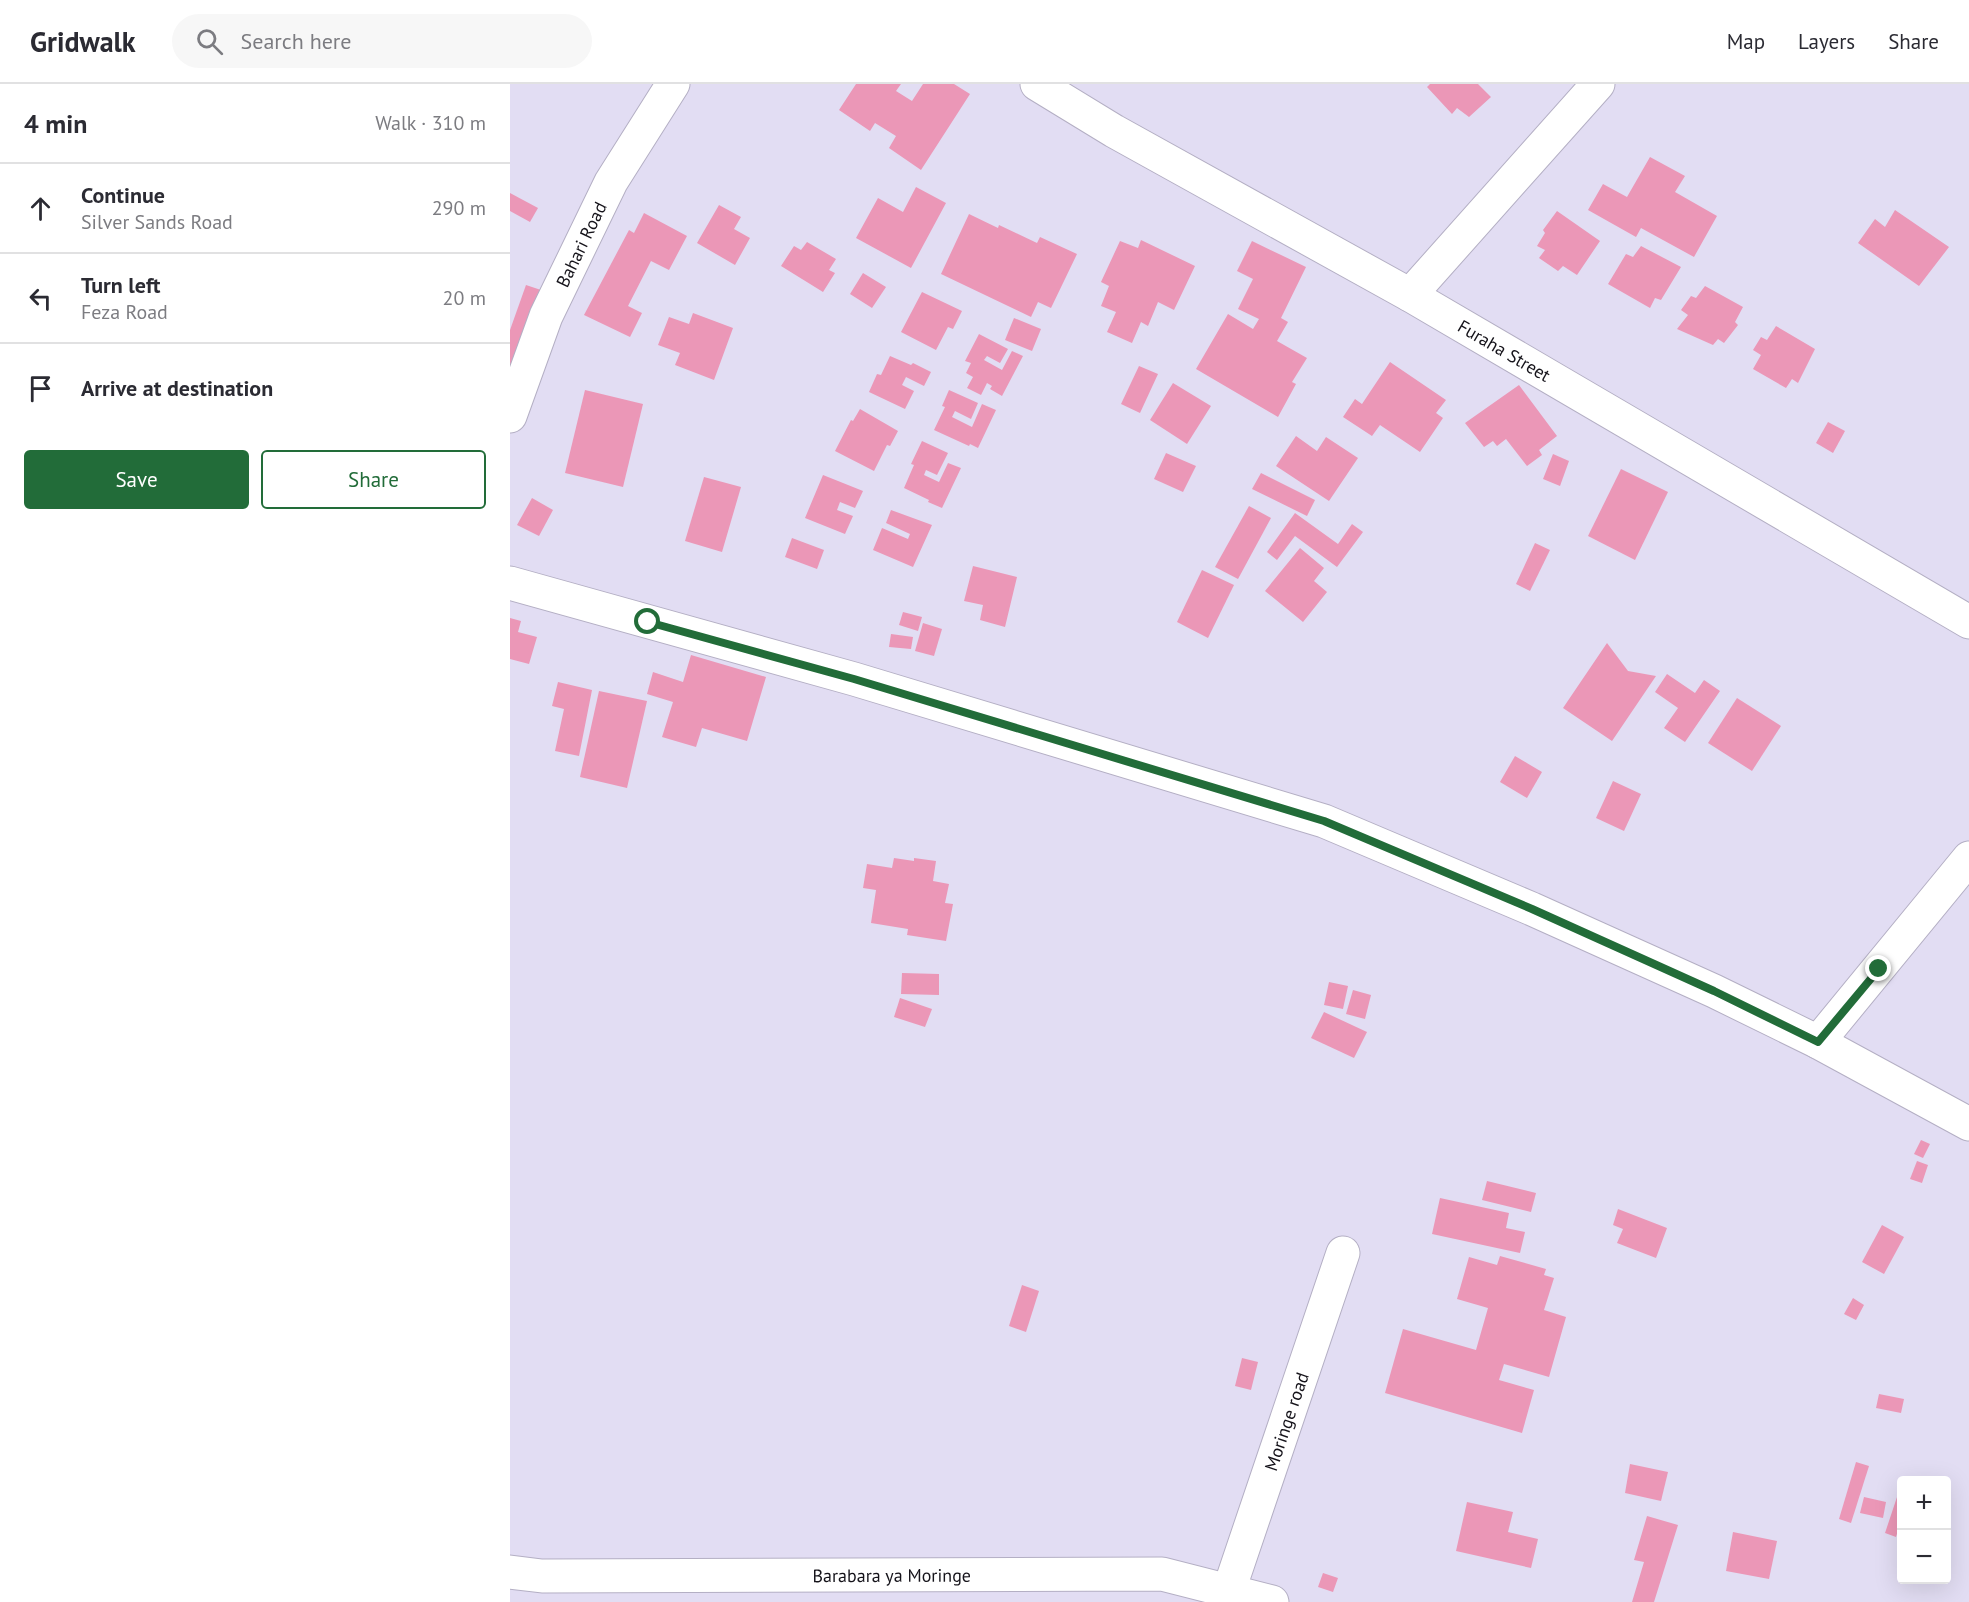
<!DOCTYPE html>
<html lang="en">
<head>
<meta charset="utf-8">
<style>
  body { margin:0; font-family:"PT Sans",sans-serif; background:#f7f7f7; color:#2b2b33 }
  .controls { position:absolute; right:18px; bottom:18px; display:grid; overflow:hidden; border-radius:6px; box-shadow:0 6px 24px #0002 }
  .controls button { width:54px; height:54px; display:grid; place-items:center; padding:0; border:0; border-bottom:2px solid #e1e1e2; background:#fff; color:#2b2b33; font:30px sans-serif }
  .stop { position:absolute; width:18px; height:18px; margin:-14px; border:4px solid #226c39; border-radius:50%; background:#fff }
  .stop.end { background:#226c39; border-color:#fff; box-shadow:0 2px 6px #0008 }
  .list { margin:0; padding:0; list-style:none }
  h2 { display:flex; justify-content:space-between; align-items:center; height:78px; margin:0; padding:0 24px; font-size:26px }
  h2 small { font-size:20px; font-weight:400; color:#7c7c81 }
  .list li { display:grid; grid-template-columns:39px 1fr auto; gap:18px; align-items:center; box-sizing:border-box; height:90px; padding:0 24px; border-top:2px solid #e1e1e2 }
  .list b { display:block; font-size:22px; white-space:nowrap }
  .list p { margin:0; font-size:20px; white-space:nowrap; color:#7c7c81 }
  .list em { font-size:20px; font-style:normal; color:#7c7c81 }
  .actions { display:flex; gap:12px; padding:18px 24px }
  .actions a { flex:1; padding:14px 0; border:2px solid #226c39; border-radius:6px; text-align:center; font-size:21px; color:#226c39 }
  .actions .main { background:#226c39; color:#fff }
  .icon { flex:none; width:33px; height:33px; fill:none; stroke:currentColor; stroke-width:2; stroke-linecap:round; stroke-linejoin:round }
  .map { position:relative; flex:none; width:1459px; height:1518px; overflow:hidden }
  header { display:flex; align-items:center; gap:36px; box-sizing:border-box; height:84px; padding:0 30px; background:#fff; border-bottom:2px solid #e1e1e2 }
  header strong { font-size:28px }
  nav { display:flex; gap:33px; margin-inline-start:auto; font-size:21px }
  .search { width:420px; height:54px; background:#f7f7f7; display:flex; align-items:center; gap:15px; box-sizing:border-box; padding:0 21px; border-radius:33px; color:#7c7c81; font-size:22px }
  main { display:flex }
  aside { flex:1; background:#fff }
  .map>svg:first-child { display:block }
  .building { fill:#eb97b7 }
  .lines { fill:none; stroke-linecap:round; stroke-linejoin:round }
  .minor-casing { stroke:#b4afc4; stroke-width:35 }
  .minor { stroke:#fff; stroke-width:33 }
  .route { stroke:#226c39; stroke-width:8 }
  .labels { text-anchor:middle; dominant-baseline:central; stroke-width:5; stroke-linejoin:round; paint-order:stroke }
  .street-label { font-size:18px; fill:#15131a; stroke:#fff }
</style>
</head>
<body>
<header>
<strong>Gridwalk</strong>
<div class="search"><svg class="icon" aria-label="search" viewBox="0 0 24 24"><circle cx="10" cy="10" r="6"/><path d="M15 15l6 6"/></svg>Search here</div>
<nav><a>Map</a><a>Layers</a><a>Share</a></nav>
</header>
<main>
<aside>
<h2>4 min<small>Walk · 310 m</small></h2>
<ul class="list">
<li><svg class="icon" aria-label="ahead" viewBox="0 0 24 24"><path d="M12 20V5M6 11l6-6 6 6"/></svg><div><b>Continue</b><p>Silver Sands Road</p></div><em>290 m</em></li>
<li><svg class="icon" aria-label="left" viewBox="0 0 24 24"><path d="M17 20v-9H6M10 6l-5 5 5 5"/></svg><div><b>Turn left</b><p>Feza Road</p></div><em>20 m</em></li>
<li><svg class="icon" aria-label="arrive" viewBox="0 0 24 24"><path d="M6 21V4h12l-3 4 3 4H6"/></svg><div><b>Arrive at destination</b></div></li>
</ul>
<div class="actions"><a class="main">Save</a><a>Share</a></div>
</aside>
<div class="map">
<svg width="1459" height="1518" viewBox="0 0 1459 1518">
  <rect width="100%" height="100%" fill="#e2ddf3"/>
  <!-- building -->
  <g class="building">
    <polygon points="346,0 391,0 386,7 402,17 413,0 444,0 460,10 411,86 379,64 386,52 365,39 360,47 329,26"/>
    <polygon points="920,0 968,0 981,13 959,33 947,24 942,30 917,3"/>
    <polygon points="1140,73 1175,92 1165,108 1207,132 1184,173 1131,144 1126,153 1078,126 1093,100 1117,113"/>
    <polygon points="406,103 436,119 401,184 346,154 368,114 393,128"/>
    <polygon points="0,109 28,124 20,138 0,127"/>
    <polygon points="209,121 231,133 224,145 240,154 225,181 187,159"/>
    <polygon points="1385,126 1439,163 1409,202 1348,159 1365,135 1375,143"/>
    <polygon points="1047,127 1090,157 1067,191 1053,182 1048,187 1029,174 1035,166 1027,162 1035,149 1033,146"/>
    <polygon points="134,129 177,152 159,186 141,177 118,222 132,229 120,253 74,231 119,146 124,149"/>
    <polygon points="459,130 488,144 489,141 527,159 530,153 567,170 541,224 528,218 521,233 431,190"/>
    <polygon points="631,156 685,182 664,226 648,218 638,242 631,238 622,259 597,248 606,228 591,222 599,202 591,198 610,157 628,164"/>
    <polygon points="742,157 796,183 771,234 778,238 767,257 797,274 782,298 786,300 768,333 686,285 718,230 743,245 749,235 728,225 743,195 727,187"/>
    <polygon points="297,158 326,175 319,186 325,189 313,208 271,182 284,162 291,166"/>
    <polygon points="1131,162 1171,183 1151,216 1145,214 1140,224 1098,200 1116,170 1123,173"/>
    <polygon points="353,189 376,203 362,224 340,210"/>
    <polygon points="16,201 34,207 0,290 0,246"/>
    <polygon points="1195,202 1233,223 1225,238 1228,241 1214,259 1208,255 1203,261 1167,245 1178,231 1171,226 1181,212 1186,214"/>
    <polygon points="412,208 452,227 443,245 438,243 426,266 391,248"/>
    <polygon points="183,229 223,244 204,296 165,281 170,269 148,261 159,233 179,240"/>
    <polygon points="504,234 531,245 522,267 495,256"/>
    <polygon points="1266,242 1305,265 1288,299 1282,295 1276,304 1243,285 1251,271 1243,266 1251,253 1257,256"/>
    <polygon points="469,250 498,265 490,279 477,272 474,276 492,286 502,267 513,272 492,312 480,305 482,302 477,299 471,311 457,304 463,293 456,289 461,279 455,277"/>
    <polygon points="380,272 401,281 403,279 421,288 414,302 396,293 392,301 404,307 395,325 359,308 367,290 371,291"/>
    <polygon points="880,278 936,316 926,329 933,334 910,368 870,341 862,352 833,333 845,315 852,320"/>
    <polygon points="629,282 648,290 630,329 611,320"/>
    <polygon points="663,299 701,322 677,360 640,336"/>
    <polygon points="1009,301 1047,352 1029,366 1032,371 1017,382 996,355 987,362 983,357 974,363 955,339"/>
    <polygon points="75,306 133,320 113,403 55,389"/>
    <polygon points="439,306 468,319 461,335 445,327 442,333 462,343 472,320 486,326 468,364 460,360 459,362 424,346 435,323 432,322"/>
    <polygon points="350,325 388,347 380,362 377,361 364,387 325,367 341,336 343,337"/>
    <polygon points="1318,338 1335,347 1323,369 1306,359"/>
    <polygon points="786,352 807,367 816,353 848,374 819,417 766,382"/>
    <polygon points="412,357 438,369 427,391 416,386 414,391 429,398 438,379 451,384 432,424 418,418 419,416 394,404 404,381 401,380"/>
    <polygon points="656,369 686,382 673,408 644,395"/>
    <polygon points="1043,370 1059,377 1050,402 1033,395"/>
    <polygon points="1111,385 1158,408 1125,476 1078,452"/>
    <polygon points="751,389 805,416 797,432 742,405"/>
    <polygon points="313,391 353,407 345,424 330,418 327,426 343,432 335,450 295,434"/>
    <polygon points="194,393 231,403 212,468 175,457"/>
    <polygon points="22,414 43,426 29,452 7,441"/>
    <polygon points="739,422 761,434 728,495 705,483"/>
    <polygon points="381,426 422,441 403,483 363,466 372,444 398,455 400,450 376,439"/>
    <polygon points="785,429 828,460 842,440 853,448 827,483 785,452 767,476 757,468"/>
    <polygon points="282,454 314,466 307,485 275,473"/>
    <polygon points="1025,459 1040,466 1020,507 1006,500"/>
    <polygon points="790,464 814,484 804,497 817,508 793,538 755,507"/>
    <polygon points="463,482 507,493 495,543 470,536 473,521 454,517"/>
    <polygon points="692,486 724,501 698,554 667,538"/>
    <polygon points="393,528 412,533 408,547 389,541"/>
    <polygon points="0,534 11,537 8,548 27,553 19,580 0,575"/>
    <polygon points="413,539 432,545 424,572 405,567"/>
    <polygon points="381,550 403,553 401,565 379,563"/>
    <polygon points="1097,559 1118,587 1146,592 1102,657 1053,624"/>
    <polygon points="181,571 256,593 237,657 192,644 186,663 152,653 163,618 137,610 143,588 173,598"/>
    <polygon points="1157,590 1185,609 1194,596 1210,607 1175,658 1154,644 1168,624 1145,608"/>
    <polygon points="48,598 82,606 69,672 45,667 54,625 42,622"/>
    <polygon points="89,607 137,617 117,704 70,693"/>
    <polygon points="1227,614 1271,642 1242,687 1198,659"/>
    <polygon points="1005,672 1032,688 1017,714 990,698"/>
    <polygon points="1103,697 1131,710 1114,747 1086,734"/>
    <polygon points="384,774 404,777 404,774 426,777 423,797 439,800 435,819 443,820 436,857 397,851 398,845 361,839 366,806 353,804 357,780 382,784"/>
    <polygon points="392,889 429,890 429,911 391,910"/>
    <polygon points="819,898 838,902 833,925 814,921"/>
    <polygon points="843,906 861,911 855,935 836,930"/>
    <polygon points="390,914 422,925 415,943 384,933"/>
    <polygon points="814,928 857,948 844,974 801,954"/>
    <polygon points="1411,1056 1420,1060 1413,1074 1404,1070"/>
    <polygon points="1407,1077 1418,1081 1412,1099 1400,1095"/>
    <polygon points="977,1097 1026,1109 1021,1128 972,1116"/>
    <polygon points="930,1114 999,1129 996,1144 1015,1148 1010,1169 922,1150"/>
    <polygon points="1108,1125 1157,1144 1146,1174 1107,1159 1113,1145 1103,1141"/>
    <polygon points="1372,1141 1394,1153 1374,1190 1352,1178"/>
    <polygon points="990,1172 1036,1185 1034,1191 1044,1194 1034,1226 1056,1233 1039,1293 994,1280 989,1296 1024,1306 1012,1349 875,1309 893,1245 966,1266 978,1224 947,1215 959,1173 987,1181"/>
    <polygon points="512,1201 529,1207 516,1248 499,1242"/>
    <polygon points="1343,1214 1354,1221 1346,1236 1334,1230"/>
    <polygon points="732,1274 748,1278 741,1306 725,1302"/>
    <polygon points="1369,1310 1394,1315 1391,1329 1366,1324"/>
    <polygon points="1346,1378 1359,1382 1341,1439 1329,1435"/>
    <polygon points="1120,1380 1158,1388 1151,1417 1115,1409"/>
    <polygon points="1392,1398 1392,1434 1386,1453 1375,1449"/>
    <polygon points="1354,1413 1376,1418 1373,1434 1350,1429"/>
    <polygon points="957,1418 1003,1428 998,1448 1028,1455 1021,1484 946,1467"/>
    <polygon points="1137,1432 1168,1441 1144,1518 1122,1518 1134,1478 1124,1476"/>
    <polygon points="1223,1448 1267,1457 1259,1495 1216,1487"/>
    <polygon points="813,1489 828,1494 823,1508 808,1503"/>
  </g>
  <g class="lines">
    <defs>
      <g id="minor">
        <path id="s1" d="M 527,0 L 604,47 L 900,211 L 1459,538"/>
        <polyline points="900,211 1088,0"/>
        <path id="s2" d="M 0,332 L 36,232 L 101,98 L 163,0"/>
        <polyline points="0,499 344,595 814,737 1022,825 1204,907 1308,958 1459,1040"/>
        <polyline points="1308,958 1459,774"/>
        <path id="s3" d="M 0,1488 L 32,1492 L 652,1490 L 762,1518"/>
        <path id="s4" d="M 719,1506 L 833,1169"/>
      </g>
    </defs>
    <!-- minor casing -->
    <use href="#minor" class="minor-casing"/>
    <!-- minor -->
    <use href="#minor" class="minor"/>
  </g>
  <g class="lines">
    <!-- route -->
    <polyline class="route" points="138,538 344,595 814,737 1022,825 1204,907 1308,958 1369,885"/>
  </g>
  <g class="labels">
    <!-- street labels -->
    <g class="street-label">
      <text stroke="none"><textPath href="#s2" startOffset="186">Bahari Road</textPath></text>
      <text stroke="none"><textPath href="#s1" startOffset="538">Furaha Street</textPath></text>
      <text stroke="none"><textPath href="#s4" startOffset="178">Moringe road</textPath></text>
      <text stroke="none"><textPath href="#s3" startOffset="382">Barabara ya Moringe</textPath></text>
    </g>
  </g>
</svg>
<div class="controls">
<button>+</button>
<button>−</button>
</div>
<div class="stop" style="left:138px;top:538px"></div>
<div class="stop end" style="left:1369px;top:885px"></div>
</div>
</main>
</body>
</html>
